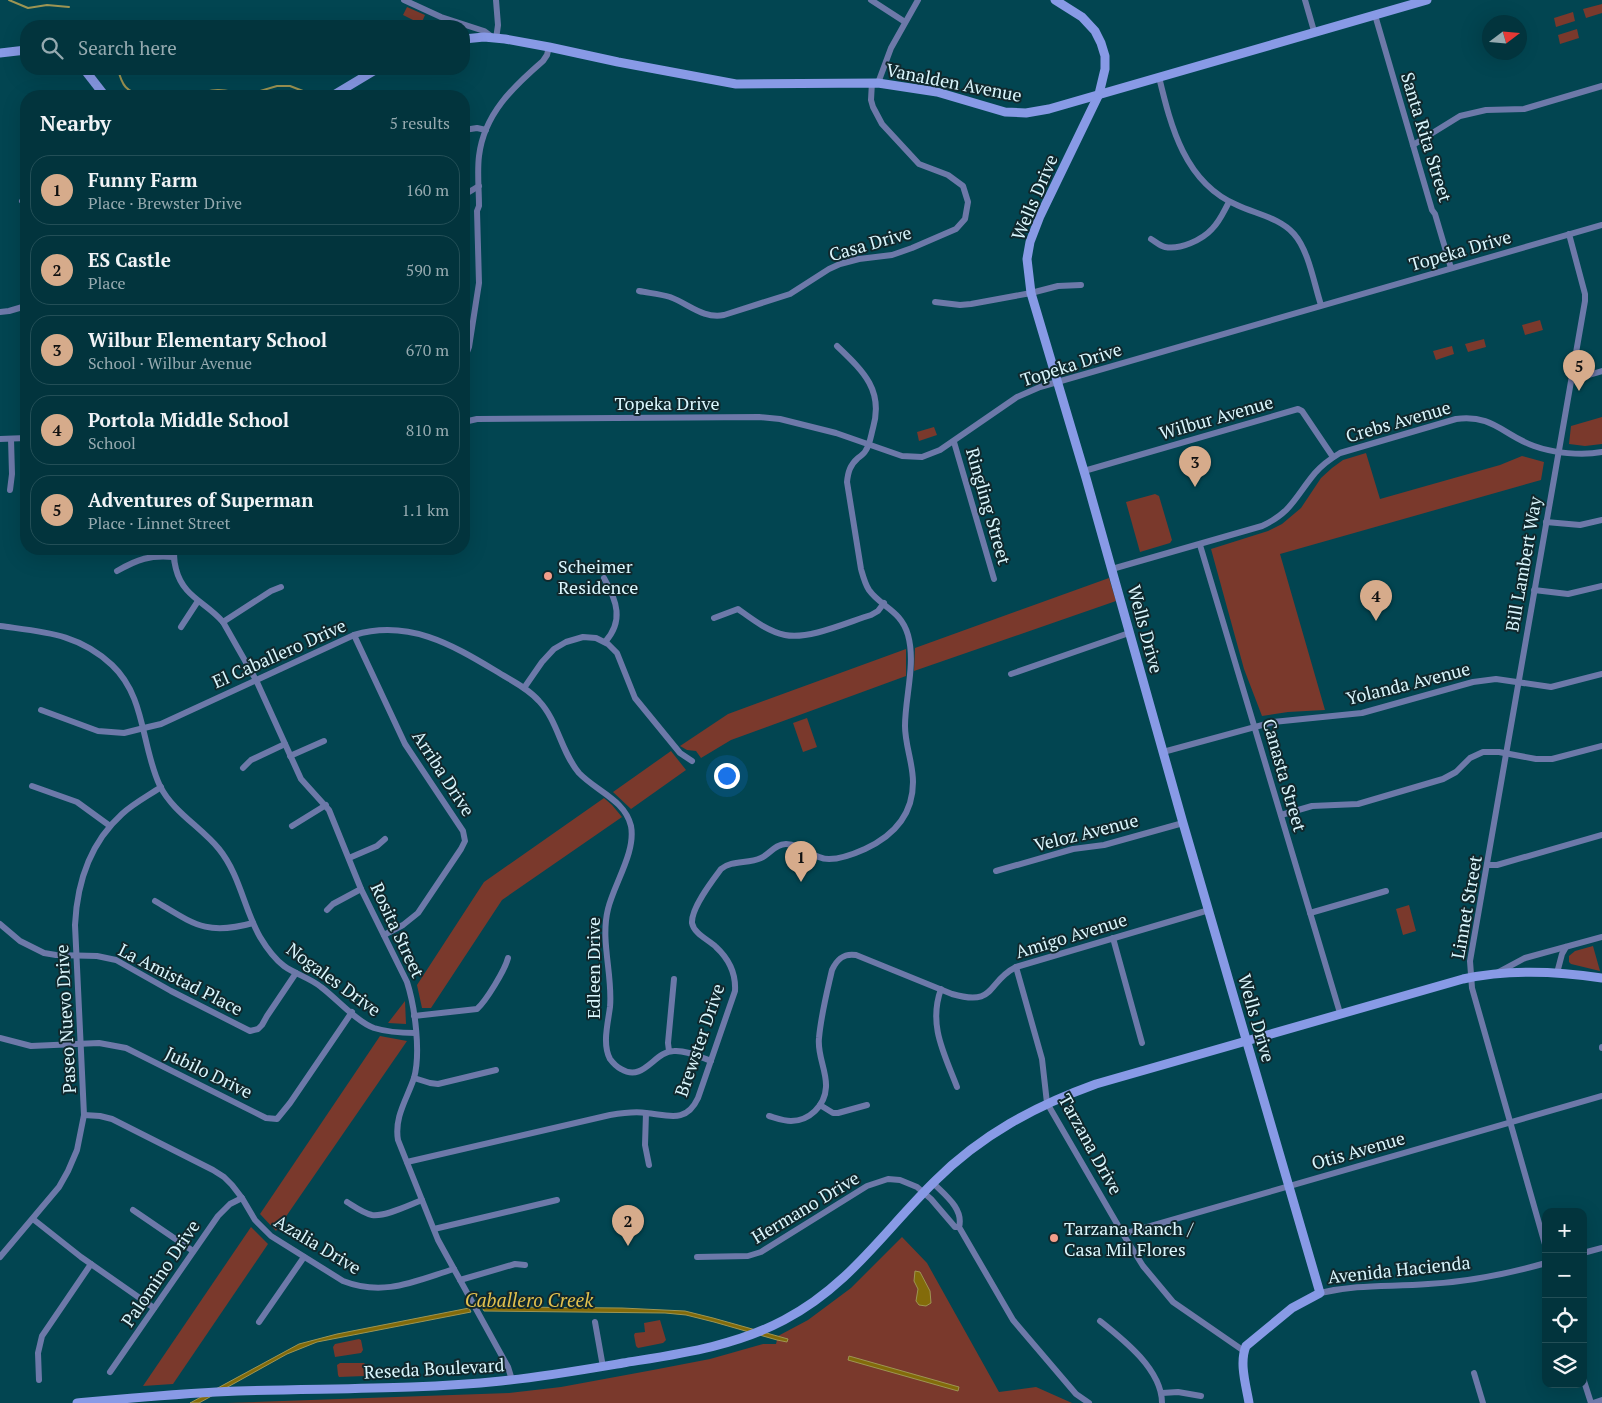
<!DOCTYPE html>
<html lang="en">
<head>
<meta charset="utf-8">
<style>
  body { margin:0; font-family:"PT Serif",serif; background:#0c3c44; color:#f1f3f6 }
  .controls { position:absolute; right:15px; bottom:15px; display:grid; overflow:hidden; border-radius:10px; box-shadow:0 5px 20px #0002 }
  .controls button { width:45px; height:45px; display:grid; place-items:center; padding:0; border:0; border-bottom:1px solid #234f57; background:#02343d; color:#f1f3f6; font:25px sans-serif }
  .compass { position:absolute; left:1482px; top:15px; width:45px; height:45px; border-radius:50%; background:#02343d; box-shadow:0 5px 20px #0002; rotate:74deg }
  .you { position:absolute; left:726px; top:775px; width:18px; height:18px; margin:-12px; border:4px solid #fff; border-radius:50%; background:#1a73e8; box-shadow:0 0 0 8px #1a73e833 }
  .badge { display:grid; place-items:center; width:32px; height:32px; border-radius:50%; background:#d6ab8b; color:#111; font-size:16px; font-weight:700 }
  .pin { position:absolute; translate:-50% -41px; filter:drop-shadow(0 1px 2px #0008) }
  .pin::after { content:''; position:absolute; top:26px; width:18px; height:15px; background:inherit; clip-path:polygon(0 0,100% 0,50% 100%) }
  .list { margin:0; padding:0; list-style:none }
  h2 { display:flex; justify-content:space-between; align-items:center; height:65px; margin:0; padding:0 20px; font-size:21px }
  h2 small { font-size:16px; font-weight:400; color:#96aab0 }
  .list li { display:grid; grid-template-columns:32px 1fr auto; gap:15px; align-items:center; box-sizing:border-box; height:70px; margin:0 10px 10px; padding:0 10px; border:1px solid #234f57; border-radius:20px }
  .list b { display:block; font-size:19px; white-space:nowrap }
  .list p { margin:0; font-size:16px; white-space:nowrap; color:#96aab0 }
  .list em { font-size:16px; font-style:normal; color:#96aab0 }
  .icon { flex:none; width:28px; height:28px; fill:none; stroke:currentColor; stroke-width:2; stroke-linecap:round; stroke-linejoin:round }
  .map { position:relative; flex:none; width:1602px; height:1403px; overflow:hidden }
  .search { position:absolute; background:#02343d; box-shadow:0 5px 20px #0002; left:20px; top:20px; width:450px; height:55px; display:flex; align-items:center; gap:12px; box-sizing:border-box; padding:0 18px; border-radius:20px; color:#96aab0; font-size:19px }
  .panel { position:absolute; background:#02343d; box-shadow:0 5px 20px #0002; left:20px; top:90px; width:450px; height:465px; border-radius:20px }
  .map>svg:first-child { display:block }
  .green { fill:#7a392c }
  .water { fill:#836b0a; stroke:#9d9553 }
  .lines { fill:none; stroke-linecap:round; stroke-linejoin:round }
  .stream { stroke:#9d9553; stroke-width:2 }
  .street { stroke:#6d79a9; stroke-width:6 }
  .secondary { stroke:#889ae6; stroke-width:9 }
  .poi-dot { fill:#f49e8a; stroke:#10282d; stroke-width:2 }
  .labels { text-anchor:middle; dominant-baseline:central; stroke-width:4; stroke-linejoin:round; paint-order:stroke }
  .street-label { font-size:18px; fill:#daf6fd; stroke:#10282d }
  .poi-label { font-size:18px; fill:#daf6fd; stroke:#10282d; text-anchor:start }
  .water-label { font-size:19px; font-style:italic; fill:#e2c14e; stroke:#10282d }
</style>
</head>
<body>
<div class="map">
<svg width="1602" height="1403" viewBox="0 0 1602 1403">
  <rect width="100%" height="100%" fill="#024551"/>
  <!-- green -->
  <g class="green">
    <polygon points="1602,4 1602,13 1586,18 1583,9"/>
    <polygon points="407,7 425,15 421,24 403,15"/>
    <polygon points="1573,12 1575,21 1556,27 1554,18"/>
    <polygon points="1577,29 1579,38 1560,44 1558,35"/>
    <polygon points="1540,320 1543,330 1525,335 1522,325"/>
    <polygon points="1484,339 1486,347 1468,352 1465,344"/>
    <polygon points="1452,346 1454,354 1436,360 1433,351"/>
    <polygon points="1602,417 1602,444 1585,446 1569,444 1571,426"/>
    <polygon points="934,427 937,435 919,441 917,432"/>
    <polygon points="1366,453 1380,499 1500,465 1522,456 1544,462 1541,480 1280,554 1325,710 1288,712 1262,716 1244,669 1211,549 1268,531 1282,524 1301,508 1321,478 1332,468 1343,460"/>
    <polygon points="1155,494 1159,496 1172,540 1170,543 1140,552 1126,502"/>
    <polygon points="1109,578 1116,601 914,671 915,648"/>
    <polygon points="906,649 906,676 731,740 701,758 696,751 687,750 680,746 728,714"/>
    <polygon points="807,718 817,747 803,752 793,723"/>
    <polygon points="671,751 686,770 631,809 613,792"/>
    <polygon points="604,798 612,805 622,817 502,900 431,1008 422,1008 417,985 484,882"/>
    <polygon points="1409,905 1416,931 1403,935 1396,909"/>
    <polygon points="1593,946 1600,971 1571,964 1569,962 1569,956 1575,951"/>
    <polygon points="405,1001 406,1024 388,1023"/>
    <polygon points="380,1036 407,1041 276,1231 260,1214"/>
    <polygon points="251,1227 268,1244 173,1384 143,1386"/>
    <polygon points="902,1237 927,1263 999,1392 1036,1387 1072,1403 226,1403 509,1393 561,1387 653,1370 710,1359 763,1344 776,1344 778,1336 808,1320 851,1288"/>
    <polygon points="660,1320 666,1340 663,1343 638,1348 636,1346 634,1335 635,1333 645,1332 644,1323"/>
    <polygon points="359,1339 361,1340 363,1350 361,1353 335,1357 333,1347 335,1344"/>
    <polygon points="340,1363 364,1363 366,1365 367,1375 365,1376 339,1377 338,1375 337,1365"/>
  </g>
  <!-- water -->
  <g class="water">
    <polygon points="915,1271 920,1272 930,1291 931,1303 926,1306 919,1305 916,1301 918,1289 914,1281"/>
    <polygon points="486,1304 508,1307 622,1308 685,1311 713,1318 788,1339 787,1342 777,1340 714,1322 686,1315 665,1313 484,1311 482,1307 485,1307"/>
    <polygon points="469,1308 471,1312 317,1342 287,1354 199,1403 190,1403 299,1344 337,1334"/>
    <polygon points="849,1356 959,1387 958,1391 848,1360"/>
  </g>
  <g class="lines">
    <!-- stream -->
    <g class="stream">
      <polyline points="9,0 28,8 47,5 69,7"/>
      <path d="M 118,69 C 122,86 126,91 143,96"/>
      <path d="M 192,96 C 210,89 225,87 243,96 L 277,86 L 290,86 L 316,96"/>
    </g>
    <!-- street -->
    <g class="street">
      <polyline points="404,0 441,17 484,31 492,37"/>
      <polyline points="496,0 498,25 496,39"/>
      <polyline points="871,0 905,22"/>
      <polyline points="1305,0 1314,31"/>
      <polyline points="1375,15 1432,210 1435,214 1451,268"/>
      <path d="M 1159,77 C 1171,127 1185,183 1237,205 C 1256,214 1280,218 1294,234 C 1309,251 1314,284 1321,305"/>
      <polyline points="878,83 891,48 918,0"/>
      <polyline points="464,130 477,128 486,130"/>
      <polyline points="1413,145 1460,116 1486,110 1524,109 1602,86"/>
      <polyline points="464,195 479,186"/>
      <polyline points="22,201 26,204"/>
      <path d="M 1151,239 C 1156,242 1160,246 1165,247 C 1180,250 1202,240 1212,229 C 1220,221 1224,211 1229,202"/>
      <path d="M 639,291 C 649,293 660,294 670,297 C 689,304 703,319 724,315 L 790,294 L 829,269 L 840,264 L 859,259 L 892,255 L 912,248 L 956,229 L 965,219 L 968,202 L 963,186 L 948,175 L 919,164 L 882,124 L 873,107 L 871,100 L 872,82"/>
      <polyline points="935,302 960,305 971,304 1031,293 1058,286 1081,285"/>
      <polyline points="0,312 9,311 26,306"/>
      <path d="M 464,360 L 469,347 L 479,283 L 477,211 L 479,206 C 479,189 477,172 479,156 C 484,114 513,87 543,61 L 547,55 L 549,47"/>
      <polyline points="1572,377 1582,377 1602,371"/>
      <polyline points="464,422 477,419 759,417 780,419 836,433 902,456 922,457 940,450 1017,397 1040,387 1602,225"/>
      <polyline points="0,439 26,438"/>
      <polyline points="954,442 994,579"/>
      <polyline points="1084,471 1298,409 1302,411 1333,457"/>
      <polyline points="10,490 12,474 11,439"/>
      <polyline points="1546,522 1580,525 1602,520"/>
      <polyline points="1200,545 1340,1013"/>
      <path d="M 175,549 C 173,556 174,561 176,569 C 183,597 206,602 223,622 L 256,680 L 301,779 L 329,810 L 361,889 L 407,982 C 415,1007 421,1053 414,1078 C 407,1099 394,1117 398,1140 L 438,1240 L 508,1367 L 512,1380"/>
      <path d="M 1112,569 L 1262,526 C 1292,512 1295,497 1315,473 C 1322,465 1330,459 1340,453 L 1456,419 C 1493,414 1503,435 1534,446 C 1553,453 1582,456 1602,452"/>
      <path d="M 117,571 C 138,559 150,555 173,557"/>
      <path d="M 604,578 C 617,601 624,621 605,642"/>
      <polyline points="1534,590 1568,594 1602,586"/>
      <path d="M 714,618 L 738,609 C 752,619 767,631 785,635 C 809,640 848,622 871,615 L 878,611 L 884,603"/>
      <polyline points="223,622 271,591 281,587"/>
      <path d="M 0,626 C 43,632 78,633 112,665 C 146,697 141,746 160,786 C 173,812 201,827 219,849 C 240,875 244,909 260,937 C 266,947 276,960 284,966 C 295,974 310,978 321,987 C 336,998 357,1022 374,1028 C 387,1032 402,1033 415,1033"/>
      <polyline points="181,627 198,601"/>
      <polyline points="354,635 405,744 463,831 465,841 461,849 418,913 403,925 384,935"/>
      <polyline points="1011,674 1129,633"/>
      <polyline points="524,688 542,662 554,649 566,642 583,637 596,638 608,644 617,653 635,698 680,753 692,761"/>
      <path d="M 41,710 L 98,731 L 124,733 L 144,728 L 161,724 L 354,635 C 408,619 451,644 496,671 C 510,680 528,688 539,701 C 558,721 561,752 579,773 C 596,791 625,800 631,826 C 636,852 614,884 608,909 C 600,941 613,975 610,1007 C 608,1023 602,1044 610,1059 C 613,1063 617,1067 621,1069 C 644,1083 654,1051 674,1051 C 686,1050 700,1057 711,1061"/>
      <polyline points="1163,752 1273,722 1362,713 1473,682 1496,679 1551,687 1602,674"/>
      <polyline points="290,756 324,741"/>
      <polyline points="243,768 251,760 285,744"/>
      <polyline points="32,786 77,802 110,826"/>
      <polyline points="1281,815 1312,806 1358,804 1443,779 1456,772 1470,758 1483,752 1499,752 1536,759 1552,759 1602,746"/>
      <polyline points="292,826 326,805"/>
      <polyline points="349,858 377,846 385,839"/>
      <polyline points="1488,865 1497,865 1602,835"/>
      <polyline points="996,871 1073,849 1104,845 1183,823"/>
      <path d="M 155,901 C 194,924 206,936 253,923"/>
      <polyline points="327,910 333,904 361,889"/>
      <polyline points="1310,913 1386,891"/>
      <polyline points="0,924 20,941 44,953 56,955 97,956 116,960 171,991 250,1031 258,1029 262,1025 267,1016 296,973"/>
      <polyline points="1113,938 1142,1043"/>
      <polyline points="1016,967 1042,1059 1047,1103 1123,1234 1143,1266 1173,1302 1244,1351"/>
      <polyline points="1497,973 1525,958 1602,937"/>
      <polyline points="1557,973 1562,954 1566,947"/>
      <path d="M 941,989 C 928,1025 944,1053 957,1087"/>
      <path d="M 414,1016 L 477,1009 C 486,1001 505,970 508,958"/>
      <polyline points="0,1038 31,1046 99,1043 126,1048 266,1118 277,1119 290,1103 352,1012"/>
      <polyline points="1602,1047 1602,1048"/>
      <polyline points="669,1051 668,1043 674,979"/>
      <polyline points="414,1078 430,1083 438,1084 496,1070"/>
      <polyline points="820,1105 833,1113 838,1113 867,1105"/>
      <polyline points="646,1113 645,1145 649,1165"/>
      <path d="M 84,1115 L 100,1116 L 112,1119 L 213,1170 L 224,1177 L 232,1185 L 242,1198 L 255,1220 L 271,1236 L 343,1281 C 384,1297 415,1281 454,1269"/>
      <path d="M 769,1116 C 776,1118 784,1121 791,1121 C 809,1121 825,1106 826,1087 C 827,1071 817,1055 819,1038 C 821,1015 827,992 832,970 C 837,959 844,953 856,955 L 952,994 C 997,1007 986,982 1016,967 L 1209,910"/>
      <path d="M 407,1162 L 610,1115 C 622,1113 634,1111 646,1113 C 668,1115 686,1124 698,1098 L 735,991 C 736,974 729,959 716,947 C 709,940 694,934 692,923 C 691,908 712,881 721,869 C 732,860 748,864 761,858 C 770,854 775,844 786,844 C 802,844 813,859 829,859 C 842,859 854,854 865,849 C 893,836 913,815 913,782 C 913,763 905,745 905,726 C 905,697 916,664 908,635 C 901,610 881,607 869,590 C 865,584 863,576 861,569 L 847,482 C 848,472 850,465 858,458 C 861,456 864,454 866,450 C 870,444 871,435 873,428 C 884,390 863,371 837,346"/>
      <path d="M 933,1183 C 945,1195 964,1209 959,1227 L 1013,1320 L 1076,1394 L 1089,1403"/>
      <path d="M 347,1202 C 355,1207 363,1213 372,1215 C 385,1217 409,1205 422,1200"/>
      <polyline points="133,1210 193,1251"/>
      <polyline points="33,1219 81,1257 154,1308"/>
      <polyline points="434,1229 557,1200"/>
      <polyline points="1123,1234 1602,1096"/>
      <polyline points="1546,1248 1472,988 1470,961 1585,301 1585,294 1569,234"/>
      <polyline points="1583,1253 1602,1248"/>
      <path d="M 0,1257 L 59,1187 L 68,1171 L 77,1150 L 84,1115 L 75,925 C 77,883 90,843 122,814 C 134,803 148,796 161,787"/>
      <polyline points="697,1257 748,1256 761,1252 867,1186 888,1179 900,1180 917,1187 931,1199 955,1227 959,1227"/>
      <polyline points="460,1280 515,1264 525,1265"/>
      <path d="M 1320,1293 C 1359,1284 1389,1287 1428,1284 C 1467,1282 1507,1274 1546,1263"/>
      <path d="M 1100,1321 C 1124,1340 1162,1370 1162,1403"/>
      <polyline points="259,1322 304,1257"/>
      <polyline points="595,1322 603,1367"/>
      <polyline points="110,1372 218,1216 230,1204 242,1198"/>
      <polyline points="1474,1373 1483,1403"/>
      <polyline points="1583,1378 1591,1403"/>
      <polyline points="39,1380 38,1353 42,1336 91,1264"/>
      <polyline points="1162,1393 1178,1392 1201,1396"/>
      <polyline points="1593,1403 1602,1400"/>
    </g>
    <!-- secondary -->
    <g class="secondary">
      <path d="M 1055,0 L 1082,17 L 1095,31 L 1101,43 L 1105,56 L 1105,69 L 1099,94 L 1040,216 L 1030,242 L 1027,259 L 1031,293 L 1086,478 L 1183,823 L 1320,1293 L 1292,1308 L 1246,1346 C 1239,1363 1246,1385 1249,1403"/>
      <polyline points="464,39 484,37 505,39 549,47 618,62 736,84 878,83 937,92 1005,112 1026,113 1049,109 1427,0"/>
      <polyline points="0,53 26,50"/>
      <polyline points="84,69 105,96"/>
      <polyline points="332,96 377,69"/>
      <path d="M 77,1403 C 131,1398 184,1393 238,1391 C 326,1388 414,1390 501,1381 C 542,1377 582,1370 623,1363 C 678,1354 733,1347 784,1320 C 849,1286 884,1231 935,1181 C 981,1135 1035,1106 1096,1084 L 1463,979 C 1509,969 1556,971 1602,978"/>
    </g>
  </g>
  <!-- markers -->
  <g class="poi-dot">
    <circle cx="548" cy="576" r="5"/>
    <circle cx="1054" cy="1238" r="5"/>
  </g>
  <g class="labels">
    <!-- street labels -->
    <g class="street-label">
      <text transform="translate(954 82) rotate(11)">Vanalden Avenue</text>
      <text transform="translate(1427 137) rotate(73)">Santa Rita Street</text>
      <text transform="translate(1034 197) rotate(-67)">Wells Drive</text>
      <text transform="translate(870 243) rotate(-16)">Casa Drive</text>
      <text transform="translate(1460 250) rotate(-16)">Topeka Drive</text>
      <text transform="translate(1071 364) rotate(-18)">Topeka Drive</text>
      <text x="667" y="403">Topeka Drive</text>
      <text transform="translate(1216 417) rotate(-16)">Wilbur Avenue</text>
      <text transform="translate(1398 421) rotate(-16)">Crebs Avenue</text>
      <text transform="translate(989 506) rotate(74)">Ringling Street</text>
      <text transform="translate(1523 564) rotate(-80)">Bill Lambert Way</text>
      <text transform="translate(1146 629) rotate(75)">Wells Drive</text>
      <text transform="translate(279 653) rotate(-24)">El Caballero Drive</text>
      <text transform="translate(1408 683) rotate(-14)">Yolanda Avenue</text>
      <text transform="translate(444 773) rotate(57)">Arriba Drive</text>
      <text transform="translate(1285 775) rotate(74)">Canasta Street</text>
      <text transform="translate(1086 832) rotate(-14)">Veloz Avenue</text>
      <text transform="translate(1466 907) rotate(-80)">Linnet Street</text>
      <text transform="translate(398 930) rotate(65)">Rosita Street</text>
      <text transform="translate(1071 935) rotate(-17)">Amigo Avenue</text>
      <text transform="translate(593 968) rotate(-90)">Edleen Drive</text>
      <text transform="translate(181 979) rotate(27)">La Amistad Place</text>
      <text transform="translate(334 979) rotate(36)">Nogales Drive</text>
      <text transform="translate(1257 1018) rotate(74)">Wells Drive</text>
      <text transform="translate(65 1019) rotate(-93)">Paseo Nuevo Drive</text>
      <text transform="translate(699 1040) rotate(-71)">Brewster Drive</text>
      <text transform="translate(209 1072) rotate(26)">Jubilo Drive</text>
      <text transform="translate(1091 1144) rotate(61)">Tarzana Drive</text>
      <text transform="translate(1358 1150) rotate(-16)">Otis Avenue</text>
      <text transform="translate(805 1207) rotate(-31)">Hermano Drive</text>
      <text transform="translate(318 1244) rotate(31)">Azalia Drive</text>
      <text transform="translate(1399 1269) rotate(-6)">Avenida Hacienda</text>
      <text transform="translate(160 1273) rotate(-56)">Palomino Drive</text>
      <text transform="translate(434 1368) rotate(-3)">Reseda Boulevard</text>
    </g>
    <!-- poi labels -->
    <g class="poi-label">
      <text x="558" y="566">Scheimer<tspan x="558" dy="21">Residence</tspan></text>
      <text x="1064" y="1228">Tarzana Ranch /<tspan x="1064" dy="21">Casa Mil Flores</tspan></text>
    </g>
    <!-- water labels -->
    <g class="water-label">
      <text x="529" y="1299">Caballero Creek</text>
    </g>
  </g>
</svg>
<div class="controls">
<button>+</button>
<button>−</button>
<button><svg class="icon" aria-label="locate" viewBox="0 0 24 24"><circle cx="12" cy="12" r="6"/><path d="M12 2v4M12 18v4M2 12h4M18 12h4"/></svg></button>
<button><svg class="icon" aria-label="layers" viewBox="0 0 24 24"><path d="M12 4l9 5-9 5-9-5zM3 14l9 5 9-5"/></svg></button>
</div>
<svg class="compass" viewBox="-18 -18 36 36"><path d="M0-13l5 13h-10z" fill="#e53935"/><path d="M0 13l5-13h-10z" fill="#96aab0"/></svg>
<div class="you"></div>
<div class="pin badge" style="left:801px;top:882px">1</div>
<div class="pin badge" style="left:628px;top:1246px">2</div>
<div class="pin badge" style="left:1195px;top:487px">3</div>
<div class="pin badge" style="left:1376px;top:621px">4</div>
<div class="pin badge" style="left:1579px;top:391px">5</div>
<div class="search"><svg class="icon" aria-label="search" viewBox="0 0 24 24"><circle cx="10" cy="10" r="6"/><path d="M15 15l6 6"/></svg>Search here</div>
<section class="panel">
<h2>Nearby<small>5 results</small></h2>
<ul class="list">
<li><span class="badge">1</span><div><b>Funny Farm</b><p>Place · Brewster Drive</p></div><em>160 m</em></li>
<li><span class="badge">2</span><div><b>ES Castle</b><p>Place</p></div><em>590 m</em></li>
<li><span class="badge">3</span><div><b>Wilbur Elementary School</b><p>School · Wilbur Avenue</p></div><em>670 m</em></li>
<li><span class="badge">4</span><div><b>Portola Middle School</b><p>School</p></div><em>810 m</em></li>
<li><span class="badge">5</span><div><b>Adventures of Superman</b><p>Place · Linnet Street</p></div><em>1.1 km</em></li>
</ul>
</section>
</div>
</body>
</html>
